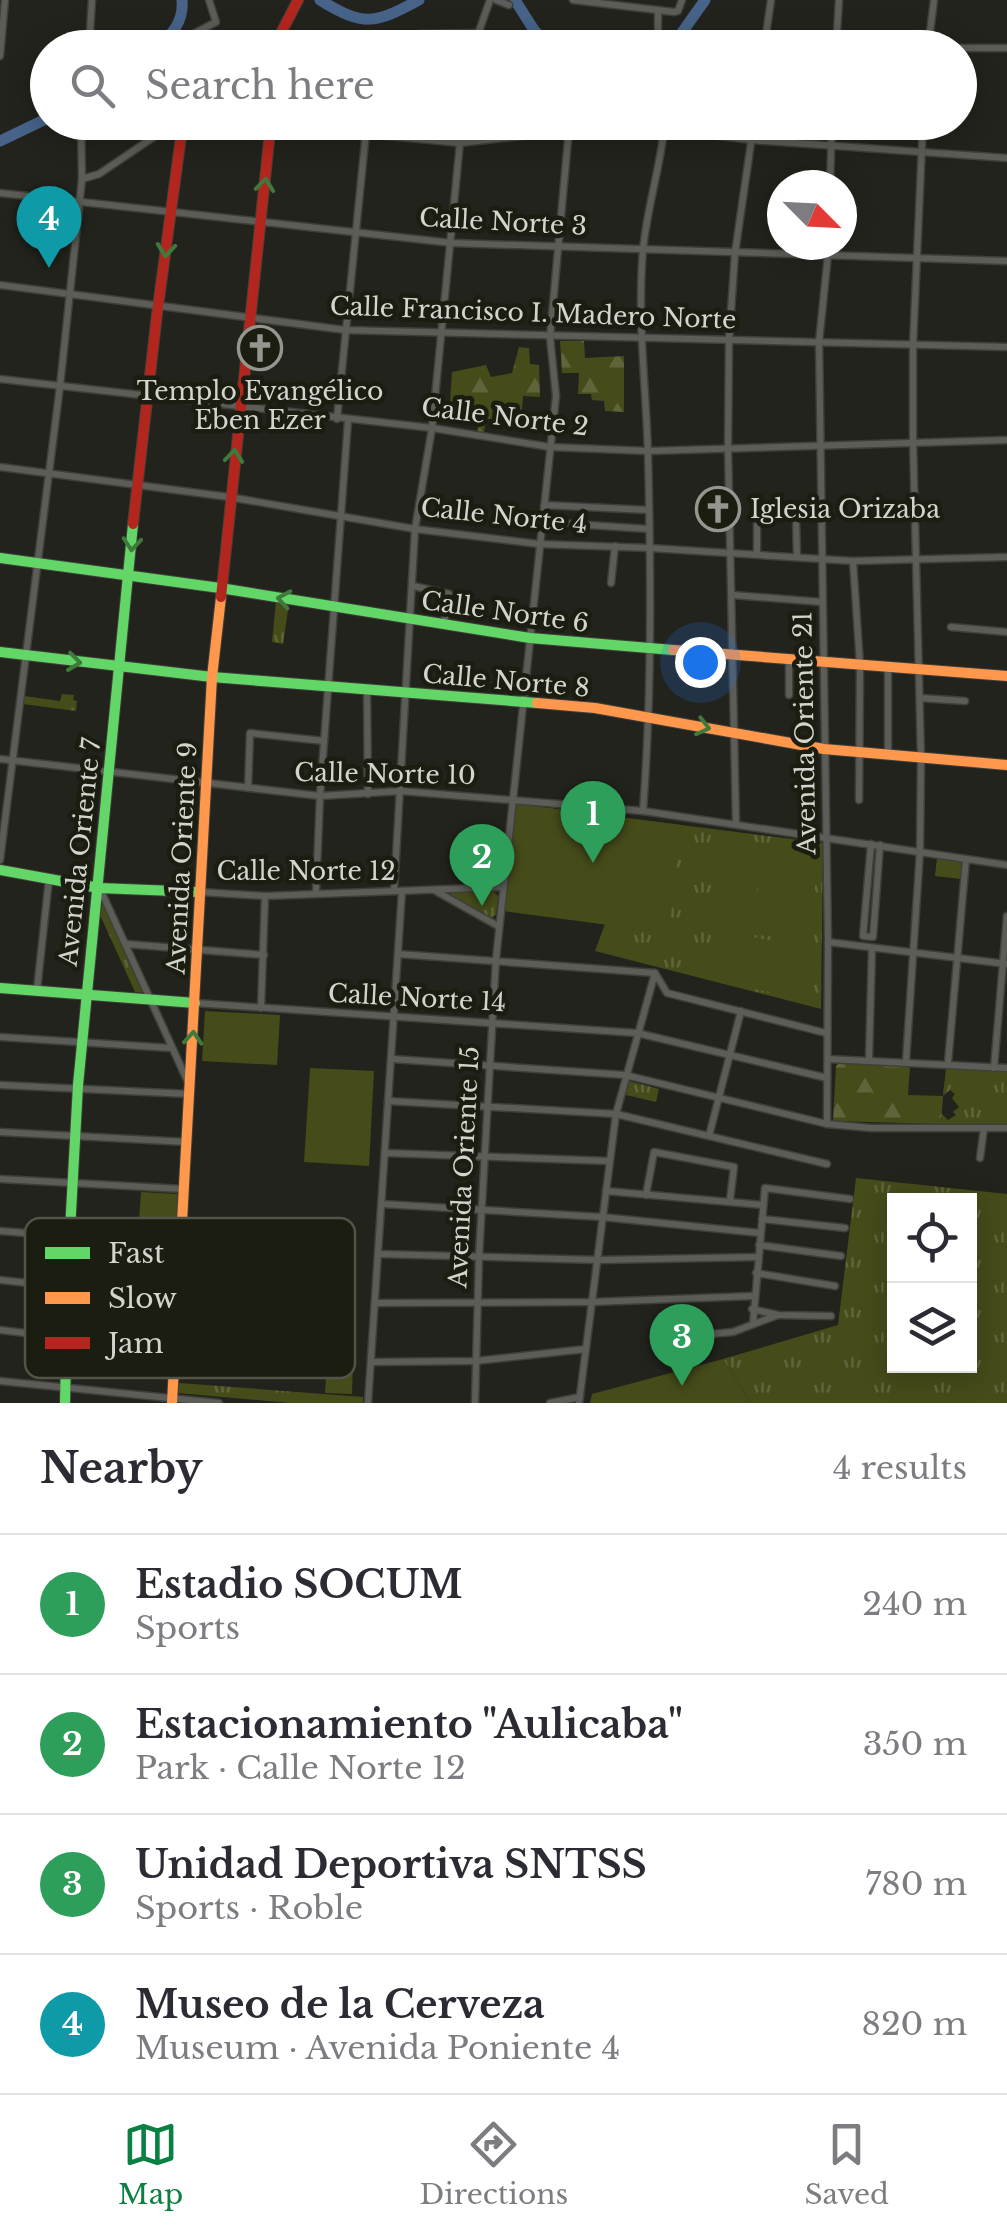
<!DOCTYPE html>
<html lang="en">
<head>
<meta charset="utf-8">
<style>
  body { margin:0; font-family:"Libre Baskerville",serif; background:#f7f7f7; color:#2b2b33 }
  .controls { position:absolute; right:30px; bottom:30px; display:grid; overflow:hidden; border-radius:0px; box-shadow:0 5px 25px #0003 }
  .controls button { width:90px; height:90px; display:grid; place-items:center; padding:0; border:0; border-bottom:2px solid #e1e1e2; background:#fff; color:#2b2b33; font:50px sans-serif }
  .compass { position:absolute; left:767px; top:170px; width:90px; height:90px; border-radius:50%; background:#fff; box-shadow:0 5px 25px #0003; rotate:114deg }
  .you { position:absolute; left:700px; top:662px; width:35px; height:35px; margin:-25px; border:8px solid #fff; border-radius:50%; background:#1a73e8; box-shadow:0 0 0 15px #1a73e833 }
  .badge { display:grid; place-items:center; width:65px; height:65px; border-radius:50%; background:#0b8043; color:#fff; font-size:32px; font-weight:700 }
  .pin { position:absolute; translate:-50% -82px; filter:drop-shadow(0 2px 5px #0008) }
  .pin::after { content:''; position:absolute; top:52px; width:35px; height:30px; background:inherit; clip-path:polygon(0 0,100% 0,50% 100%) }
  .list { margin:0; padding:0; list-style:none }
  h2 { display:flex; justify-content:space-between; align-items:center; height:130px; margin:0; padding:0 40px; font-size:42px }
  h2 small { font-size:32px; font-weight:400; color:#7c7c81 }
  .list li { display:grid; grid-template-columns:65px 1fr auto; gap:30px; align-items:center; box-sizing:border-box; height:140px; padding:0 40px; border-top:2px solid #e1e1e2 }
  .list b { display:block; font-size:38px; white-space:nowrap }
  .list p { margin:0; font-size:32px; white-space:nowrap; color:#7c7c81 }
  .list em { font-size:32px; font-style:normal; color:#7c7c81 }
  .icon { flex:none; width:55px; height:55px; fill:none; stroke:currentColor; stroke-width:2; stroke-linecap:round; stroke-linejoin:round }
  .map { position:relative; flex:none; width:1007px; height:1403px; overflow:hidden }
  .search { position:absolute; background:#fff; box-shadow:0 5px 25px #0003; left:30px; right:30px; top:30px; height:110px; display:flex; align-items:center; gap:25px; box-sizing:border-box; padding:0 35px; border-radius:55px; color:#7c7c81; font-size:38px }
  .sheet { height:690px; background:#fff }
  nav { display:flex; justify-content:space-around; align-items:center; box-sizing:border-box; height:140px; border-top:2px solid #e1e1e2; background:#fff; font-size:28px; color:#7c7c81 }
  nav a { display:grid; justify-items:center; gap:5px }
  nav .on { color:#0b8043 }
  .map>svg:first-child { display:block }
  .grass { fill:url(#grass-tufts); fill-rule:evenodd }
  .forest { fill:url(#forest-firs) }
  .pitch { fill:#464b1a }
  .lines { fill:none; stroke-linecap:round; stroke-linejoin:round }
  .river { stroke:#476389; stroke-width:11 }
  .street-casing { stroke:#40403a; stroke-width:9 }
  .fast-casing { stroke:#40403a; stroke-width:12 }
  .slow-casing { stroke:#40403a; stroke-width:12 }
  .jam-casing { stroke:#40403a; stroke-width:12 }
  .street { stroke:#5c5c58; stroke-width:6 }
  .fast { stroke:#63d668; stroke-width:10 }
  .slow { stroke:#ff974d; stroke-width:10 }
  .jam { stroke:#b3261e; stroke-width:10 }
  .oneway { stroke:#3f7a3c }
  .labels { text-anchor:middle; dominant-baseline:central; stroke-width:9; stroke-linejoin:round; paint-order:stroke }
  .street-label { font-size:25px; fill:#d3d4cd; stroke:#1b1d11 }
  .poi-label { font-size:25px; fill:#d3d4cd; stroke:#1b1d11 }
  .key { fill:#1b1d11; stroke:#525449; stroke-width:2.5 }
  .key-label { font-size:28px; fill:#d3d4cd }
</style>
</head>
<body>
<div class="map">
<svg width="1007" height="1403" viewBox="0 0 1007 1403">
  <defs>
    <pattern id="grass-tufts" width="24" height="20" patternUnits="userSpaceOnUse" patternTransform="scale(2.5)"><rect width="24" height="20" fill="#464b1a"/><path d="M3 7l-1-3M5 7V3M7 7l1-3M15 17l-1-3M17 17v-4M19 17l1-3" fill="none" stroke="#60643a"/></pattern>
    <pattern id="forest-firs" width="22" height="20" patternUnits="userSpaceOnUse" patternTransform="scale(2.5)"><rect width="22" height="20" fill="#464b1a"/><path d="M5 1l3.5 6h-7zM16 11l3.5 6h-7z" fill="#60643a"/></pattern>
  </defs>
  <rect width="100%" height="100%" fill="#23231d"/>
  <!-- grass -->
  <g class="grass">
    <polygon points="23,199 46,202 43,235 20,233"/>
    <polygon points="276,601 289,603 283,644 272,642"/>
    <polygon points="62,694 74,695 73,700 77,701 76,711 23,704 24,696 60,701"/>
    <polygon points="516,804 823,843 821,1009 595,951 605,924"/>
    <polygon points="937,858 963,861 961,879 935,876"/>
    <polygon points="452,891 493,891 498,896 496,915 490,918 449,896"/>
    <polygon points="102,903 144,993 135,992 100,915"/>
    <polygon points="946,1068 1007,1071 1007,1124 941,1124 942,1114 948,1120 956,1115 953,1112 959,1107 952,1098 955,1094 950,1090 943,1096"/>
    <polygon points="629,1081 659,1089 656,1102 626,1095"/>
    <path d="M 856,1178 L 1007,1194 L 1007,1403 L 751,1403 L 723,1359 L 838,1325 ZM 894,1200 L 970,1200 L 970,1366 L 894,1366 Z"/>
    <polygon points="179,1383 363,1397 363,1403 289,1403 178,1393"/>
  </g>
  <!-- forest -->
  <g class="forest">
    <polygon points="560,341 584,341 585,358 624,356 624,412 605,411 604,401 592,400 591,394 578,394 579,373 562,373"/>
    <polygon points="519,347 529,348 530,364 539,365 540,397 523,396 522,411 502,411 503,403 496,402 493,419 486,419 484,432 477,432 481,408 468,410 463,414 453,413 450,402 452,372 486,365 491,377 512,373"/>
    <polygon points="840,1062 910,1065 908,1095 943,1096 941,1124 833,1121 836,1066"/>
  </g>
  <!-- pitch -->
  <g class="pitch">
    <polygon points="516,804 681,825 669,933 503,911"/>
    <polygon points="723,838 762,843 757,891 760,891 764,847 818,854 810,941 719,930 724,886 718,885"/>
    <polygon points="727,933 819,948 811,999 720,983"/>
    <polygon points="205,1011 280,1015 277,1065 202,1061"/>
    <polygon points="310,1068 374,1071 369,1166 304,1162"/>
    <polygon points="141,1192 178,1194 176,1239 138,1236"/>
    <polygon points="723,1359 751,1403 590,1403 592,1394"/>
    <polygon points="327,1361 353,1362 352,1394 325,1393"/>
  </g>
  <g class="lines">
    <!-- river -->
    <g class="river">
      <path d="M 320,0 C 364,27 375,24 419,0"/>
      <polyline points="515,0 534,30 550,48"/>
      <path d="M 155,48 C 172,35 184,22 182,0"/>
      <polyline points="671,48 705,0"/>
      <polyline points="0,141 48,118"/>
    </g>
    <defs>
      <g id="street">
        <polyline points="496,0 509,5"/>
        <polyline points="573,0 674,12 678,11 682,0"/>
        <polyline points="658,10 658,34"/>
        <polyline points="89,48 92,0"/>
        <polyline points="193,48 195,33 216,22 209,0"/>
        <polyline points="344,48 381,46 419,34 478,33"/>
        <polyline points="473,48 490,0"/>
        <polyline points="764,48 771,0"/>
        <polyline points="836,48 839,0"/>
        <polyline points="928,48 934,0"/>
        <polyline points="960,48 1007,48"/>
        <polyline points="0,56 5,0"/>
        <polyline points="243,122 460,143 627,124 751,140 1007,158"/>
        <polyline points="82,179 99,174 176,122"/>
        <polyline points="830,185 832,122"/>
        <polyline points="0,193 452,243 1007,261"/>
        <polyline points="0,285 345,330 1007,347"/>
        <polyline points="0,379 432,428 550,447 648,451 1007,440"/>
        <polyline points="337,419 367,122"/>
        <polyline points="0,467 229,497 415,529 539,544 650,548 853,561 1007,557"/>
        <polyline points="757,500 757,554"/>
        <polyline points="544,505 648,510"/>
        <polyline points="796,519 797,557"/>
        <polyline points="541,522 649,529"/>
        <polyline points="853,561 860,665 859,800"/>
        <polyline points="611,583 615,546"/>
        <polyline points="413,586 449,594 444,623"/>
        <polyline points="733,595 822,602"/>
        <polyline points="951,627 1007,632"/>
        <polyline points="367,690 368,794"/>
        <polyline points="789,695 789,659"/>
        <polyline points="920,698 965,701"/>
        <polyline points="888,754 888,667"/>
        <polyline points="0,759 320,796 401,791 643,811 1007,865"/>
        <polyline points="248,788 250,733 324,741"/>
        <path d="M 643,811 C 652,692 651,574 648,454 C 646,386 637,318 643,250 C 647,207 661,165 665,122"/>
        <polyline points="736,823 728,449 729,340 735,253 754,122"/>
        <polyline points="871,844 863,936 873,937 880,845"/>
        <polyline points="0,860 60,386 82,179 81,122"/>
        <polyline points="434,890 498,926"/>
        <polyline points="101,891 187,1080"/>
        <polyline points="316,891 320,796 348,421"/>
        <polyline points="394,891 415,529 432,428 462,122"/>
        <polyline points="200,892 265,896 503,887"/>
        <polyline points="828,942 1007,964"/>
        <polyline points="126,944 264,955"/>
        <polyline points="398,954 655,973 667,993 826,1033"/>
        <polyline points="37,990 49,879"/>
        <polyline points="195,1003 637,1033 827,1078"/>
        <polyline points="261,1008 265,896"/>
        <polyline points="0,1037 171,1048"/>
        <polyline points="392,1059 625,1075 827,1124 871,1128 1007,1128"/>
        <polyline points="828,1059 1007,1068"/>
        <polyline points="869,1059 872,949"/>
        <polyline points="906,1061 920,851 921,758 913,441 913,345 923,122"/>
        <polyline points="948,1063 966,859"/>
        <polyline points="994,1068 1007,916"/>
        <polyline points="0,1085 189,1094"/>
        <polyline points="388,1101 616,1114 827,1164"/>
        <polyline points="827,1124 828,942 819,342 829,245"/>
        <polyline points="0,1132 187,1142"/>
        <polyline points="709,1136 741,1011"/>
        <polyline points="386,1153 609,1161"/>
        <polyline points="980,1158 984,1128"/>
        <polyline points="0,1179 183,1189"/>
        <polyline points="606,1191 763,1205"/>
        <polyline points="646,1195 654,1152 734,1167 730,1200"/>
        <polyline points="382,1204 602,1217 760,1233"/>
        <polyline points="762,1219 845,1228"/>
        <polyline points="0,1231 181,1245"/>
        <polyline points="759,1245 841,1256"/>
        <polyline points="379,1254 598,1260 758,1257"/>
        <polyline points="756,1273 835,1286"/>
        <polyline points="0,1280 177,1299"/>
        <polyline points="375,1303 592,1302 753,1296"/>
        <polyline points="752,1309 778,1315 831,1316"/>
        <polyline points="753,1324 765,1188 850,1199"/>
        <polyline points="0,1330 175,1351"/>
        <polyline points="689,1336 733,1332 778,1315"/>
        <polyline points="372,1362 475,1361 586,1349"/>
        <polyline points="0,1381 219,1403"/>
        <polyline points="368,1403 402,891"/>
        <polyline points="475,1403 479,1256 496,959 556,396 550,337 569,129"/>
        <polyline points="550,1403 580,1397"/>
        <polyline points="579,1403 616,1114 655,973"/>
      </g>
      <g id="fast">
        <polyline points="0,558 220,588 530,638 673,650"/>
        <polyline points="0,652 212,677 537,703"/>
        <polyline points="0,870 99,888 199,892"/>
        <polyline points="0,988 195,1003"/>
        <polyline points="65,1403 68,1267 78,1085 133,524"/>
      </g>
      <g id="slow">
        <polyline points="261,48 280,35"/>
        <polyline points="673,650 1007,676"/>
        <polyline points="537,703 595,708 824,749 1007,765"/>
        <polyline points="172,1403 212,677 221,597"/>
      </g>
      <g id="jam">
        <polyline points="278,48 280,35 298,0"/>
        <polyline points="133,524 157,314 183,122"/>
        <polyline points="221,597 271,122"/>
      </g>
    </defs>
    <!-- street casing -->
    <use href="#street" class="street-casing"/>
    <!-- fast casing -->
    <use href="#fast" class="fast-casing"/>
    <!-- slow casing -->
    <use href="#slow" class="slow-casing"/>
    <!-- jam casing -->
    <use href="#jam" class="jam-casing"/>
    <!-- street -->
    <use href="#street" class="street"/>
    <!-- fast -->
    <use href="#fast" class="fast"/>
    <!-- slow -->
    <use href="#slow" class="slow"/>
    <!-- jam -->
    <use href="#jam" class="jam"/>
  </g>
  <!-- one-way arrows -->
  <defs><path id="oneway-chevron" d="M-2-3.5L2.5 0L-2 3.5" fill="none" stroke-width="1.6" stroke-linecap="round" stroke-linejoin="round" transform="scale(2.5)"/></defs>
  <g class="oneway">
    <use href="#oneway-chevron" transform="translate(265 185) rotate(-83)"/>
    <use href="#oneway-chevron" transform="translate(166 250) rotate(96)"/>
    <use href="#oneway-chevron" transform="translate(234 456) rotate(-84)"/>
    <use href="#oneway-chevron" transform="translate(132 544) rotate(95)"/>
    <use href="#oneway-chevron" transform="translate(284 599) rotate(-170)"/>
    <use href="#oneway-chevron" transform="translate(74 662) rotate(7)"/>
    <use href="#oneway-chevron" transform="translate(703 727) rotate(14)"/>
    <use href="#oneway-chevron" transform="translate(193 1038) rotate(-86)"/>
  </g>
  <!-- icons -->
  <defs>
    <symbol id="church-ring" viewBox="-11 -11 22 22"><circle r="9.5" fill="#1b1d11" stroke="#95968f" stroke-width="1.5"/><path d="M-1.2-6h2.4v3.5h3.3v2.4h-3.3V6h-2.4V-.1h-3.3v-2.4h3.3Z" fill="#95968f"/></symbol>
  </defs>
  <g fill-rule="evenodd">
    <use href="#church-ring" x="235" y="323" width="50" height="50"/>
    <use href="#church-ring" x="693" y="484" width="50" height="50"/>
  </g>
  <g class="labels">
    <!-- street labels -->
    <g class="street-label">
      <text transform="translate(503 222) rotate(3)">Calle Norte 3</text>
      <text transform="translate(533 313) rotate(2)">Calle Francisco I. Madero Norte</text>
      <text transform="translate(505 417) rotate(7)">Calle Norte 2</text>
      <text transform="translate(504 516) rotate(6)">Calle Norte 4</text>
      <text transform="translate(505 612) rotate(8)">Calle Norte 6</text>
      <text transform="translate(506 681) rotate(5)">Calle Norte 8</text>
      <text transform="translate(805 733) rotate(-91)">Avenida Oriente 21</text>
      <text transform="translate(385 774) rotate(1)">Calle Norte 10</text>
      <text transform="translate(80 852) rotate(-84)">Avenida Oriente 7</text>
      <text transform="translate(182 858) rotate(-87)">Avenida Oriente 9</text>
      <text x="306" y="871">Calle Norte 12</text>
      <text transform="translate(417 998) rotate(3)">Calle Norte 14</text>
      <text transform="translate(464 1167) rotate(-87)">Avenida Oriente 15</text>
    </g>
    <!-- poi labels -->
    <g class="poi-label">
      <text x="260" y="391">Templo Evangélico<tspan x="260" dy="29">Eben Ezer</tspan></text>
      <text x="750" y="509" text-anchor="start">Iglesia Orizaba</text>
    </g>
  </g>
  <!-- legend -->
  <rect x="25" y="1218" width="330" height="160" rx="15" class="key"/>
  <rect x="45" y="1247" width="45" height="12" fill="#63d668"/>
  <rect x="45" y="1292" width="45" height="12" fill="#ff974d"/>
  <rect x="45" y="1337" width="45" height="12" fill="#b3261e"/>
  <g class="key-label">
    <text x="108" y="1263">Fast</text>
    <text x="108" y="1308">Slow</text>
    <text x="108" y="1353">Jam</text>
  </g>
</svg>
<div class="controls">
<button><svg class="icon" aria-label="locate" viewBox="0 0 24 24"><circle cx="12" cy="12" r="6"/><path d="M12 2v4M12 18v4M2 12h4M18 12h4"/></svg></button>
<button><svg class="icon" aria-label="layers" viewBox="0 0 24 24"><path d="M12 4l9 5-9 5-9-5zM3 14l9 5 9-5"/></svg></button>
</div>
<svg class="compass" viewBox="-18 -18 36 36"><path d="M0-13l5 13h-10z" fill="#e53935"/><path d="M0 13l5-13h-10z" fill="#7c7c81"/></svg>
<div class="you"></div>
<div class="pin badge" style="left:593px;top:863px;background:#2e9e5b">1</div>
<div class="pin badge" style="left:482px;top:906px;background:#2e9e5b">2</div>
<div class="pin badge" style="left:682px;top:1386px;background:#2e9e5b">3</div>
<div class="pin badge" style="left:49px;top:268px;background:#0f9aa8">4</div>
<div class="search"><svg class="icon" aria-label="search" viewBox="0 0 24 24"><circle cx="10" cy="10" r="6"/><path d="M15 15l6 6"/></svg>Search here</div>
</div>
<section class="sheet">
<h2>Nearby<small>4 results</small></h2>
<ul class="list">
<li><span class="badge" style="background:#2e9e5b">1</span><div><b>Estadio SOCUM</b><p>Sports</p></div><em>240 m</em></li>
<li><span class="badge" style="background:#2e9e5b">2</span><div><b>Estacionamiento &quot;Aulicaba&quot;</b><p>Park · Calle Norte 12</p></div><em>350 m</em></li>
<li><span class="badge" style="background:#2e9e5b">3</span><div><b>Unidad Deportiva SNTSS</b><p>Sports · Roble</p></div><em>780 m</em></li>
<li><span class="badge" style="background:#0f9aa8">4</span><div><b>Museo de la Cerveza</b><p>Museum · Avenida Poniente 4</p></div><em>820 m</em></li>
</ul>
</section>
<nav>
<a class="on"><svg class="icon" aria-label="map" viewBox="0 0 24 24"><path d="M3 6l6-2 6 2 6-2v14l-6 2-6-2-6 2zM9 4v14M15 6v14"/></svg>Map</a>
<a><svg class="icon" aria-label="directions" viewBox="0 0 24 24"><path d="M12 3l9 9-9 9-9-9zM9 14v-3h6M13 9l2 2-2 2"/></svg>Directions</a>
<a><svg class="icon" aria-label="saved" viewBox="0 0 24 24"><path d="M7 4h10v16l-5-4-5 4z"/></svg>Saved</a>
</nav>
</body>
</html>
